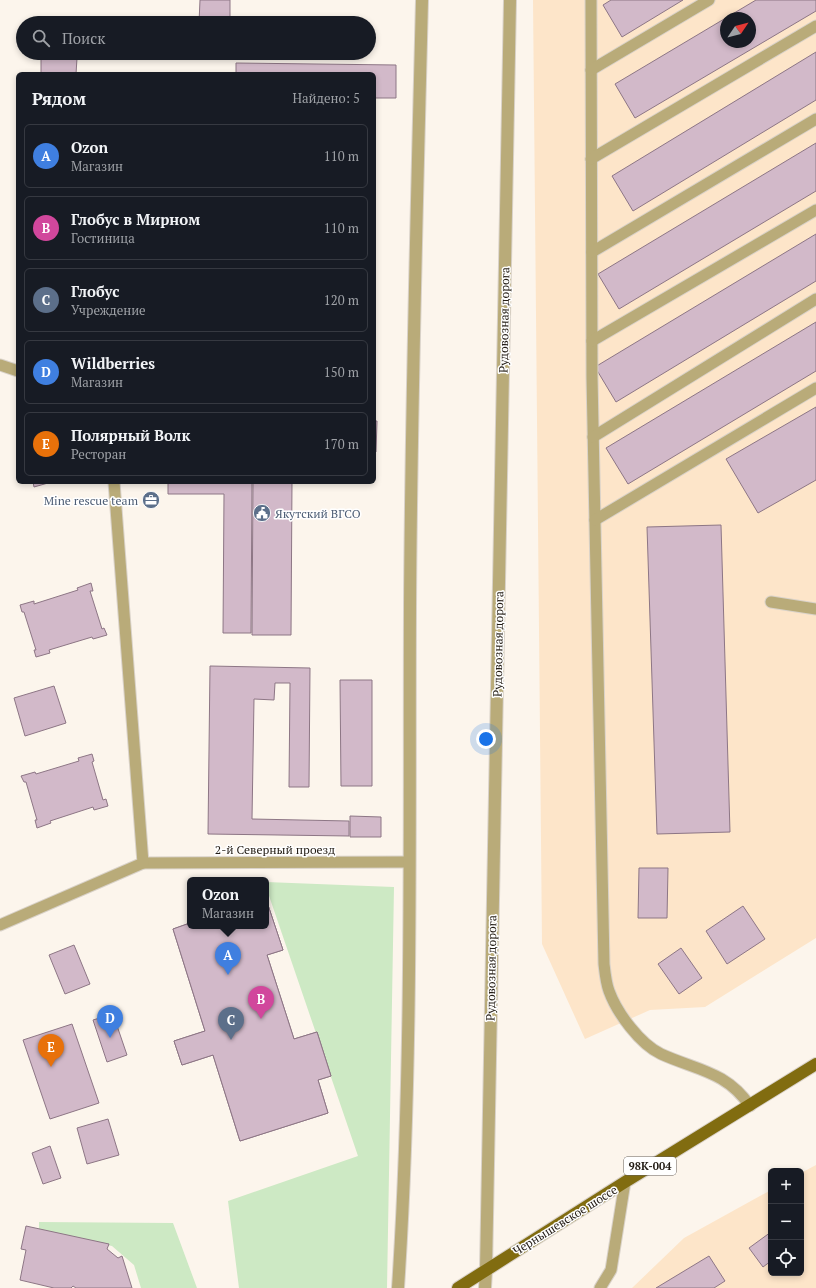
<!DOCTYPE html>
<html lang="ru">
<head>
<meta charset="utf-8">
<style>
  body { margin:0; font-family:"PT Serif",serif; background:#242831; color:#f1f3f6 }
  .controls { position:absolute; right:12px; bottom:12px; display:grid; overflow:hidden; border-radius:6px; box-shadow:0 2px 6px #0003 }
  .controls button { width:36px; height:36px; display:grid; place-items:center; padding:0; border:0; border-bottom:1px solid #363941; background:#171b24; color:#f1f3f6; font:20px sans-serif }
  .compass { position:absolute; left:720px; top:12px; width:36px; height:36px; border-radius:50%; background:#171b24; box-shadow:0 2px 6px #0003; rotate:55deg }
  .you { position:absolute; left:486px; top:739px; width:14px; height:14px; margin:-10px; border:3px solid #fff; border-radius:50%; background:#1a73e8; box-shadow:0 0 0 6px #1a73e833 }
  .badge { display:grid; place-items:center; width:26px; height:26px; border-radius:50%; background:#ea580c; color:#fff; font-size:13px; font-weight:700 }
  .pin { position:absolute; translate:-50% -33px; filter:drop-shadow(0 1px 2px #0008) }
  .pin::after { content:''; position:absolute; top:21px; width:14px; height:12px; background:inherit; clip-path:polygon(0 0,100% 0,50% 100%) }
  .popup { position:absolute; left:187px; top:877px; width:82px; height:52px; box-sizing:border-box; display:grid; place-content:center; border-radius:6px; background:#171b24; filter:drop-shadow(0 1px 3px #0005); font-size:13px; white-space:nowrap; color:#9ea1a6 }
  .popup b { font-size:15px; color:#f1f3f6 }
  .popup::after { content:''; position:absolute; left:50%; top:100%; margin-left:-8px; border:8px solid transparent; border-top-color:#171b24 }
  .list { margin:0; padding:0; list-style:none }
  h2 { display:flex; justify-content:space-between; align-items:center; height:52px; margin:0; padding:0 16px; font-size:17px }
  h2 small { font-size:13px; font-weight:400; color:#9ea1a6 }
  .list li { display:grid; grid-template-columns:26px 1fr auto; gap:12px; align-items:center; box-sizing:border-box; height:64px; margin:0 8px 8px; padding:0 8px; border:1px solid #363941; border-radius:6px }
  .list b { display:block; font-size:15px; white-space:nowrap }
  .list p { margin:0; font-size:13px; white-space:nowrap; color:#9ea1a6 }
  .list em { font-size:13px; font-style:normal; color:#9ea1a6 }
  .icon { flex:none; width:22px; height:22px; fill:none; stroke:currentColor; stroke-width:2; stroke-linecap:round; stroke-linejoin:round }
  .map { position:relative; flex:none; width:816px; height:1288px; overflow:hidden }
  .search { position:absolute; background:#171b24; box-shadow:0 2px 6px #0003; left:16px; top:16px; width:360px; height:44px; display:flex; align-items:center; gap:10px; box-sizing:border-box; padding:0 14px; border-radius:22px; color:#9ea1a6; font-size:15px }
  .panel { position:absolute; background:#171b24; box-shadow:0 2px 6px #0003; left:16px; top:72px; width:360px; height:412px; border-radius:6px }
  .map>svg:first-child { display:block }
  .built { fill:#fde5c9; fill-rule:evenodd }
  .green { fill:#cde9c4 }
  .building { fill:#d2b9c9; stroke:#8d7685; fill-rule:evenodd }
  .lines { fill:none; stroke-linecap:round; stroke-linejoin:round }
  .service-casing { stroke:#d9d2c9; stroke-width:13 }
  .minor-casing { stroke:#d9d2c9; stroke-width:14 }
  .tertiary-casing { stroke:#d9d2c9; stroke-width:14 }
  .primary-casing { stroke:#d9d2c9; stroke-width:14 }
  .service { stroke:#b9ab79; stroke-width:11 }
  .minor { stroke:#b9ab79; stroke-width:12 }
  .tertiary { stroke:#b9ab79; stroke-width:12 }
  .primary { stroke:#816c10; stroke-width:12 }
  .labels { text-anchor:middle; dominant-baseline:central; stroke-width:3; stroke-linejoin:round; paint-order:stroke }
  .shield { fill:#fff; stroke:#645f5a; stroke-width:1 }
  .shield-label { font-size:11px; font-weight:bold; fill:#221b13 }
  .street-label { font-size:12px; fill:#221b13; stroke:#fff }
  .service-label { font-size:12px; fill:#4e5e75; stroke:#fff; text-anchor:end }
</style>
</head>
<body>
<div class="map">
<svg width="816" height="1288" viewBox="0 0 816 1288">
  <rect width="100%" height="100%" fill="#fcf5ec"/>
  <!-- built -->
  <g class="built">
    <path d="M 533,0 L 816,0 L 816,938 L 705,1007 L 650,1010 L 585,1039 L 542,944 ZM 726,18 L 750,18 L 750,42 L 726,42 Z"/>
    <polygon points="816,1165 816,1288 632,1288 684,1238 771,1190 771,1273 801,1273 801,1173"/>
  </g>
  <!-- green -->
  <g class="green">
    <polygon points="266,882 394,887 387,1288 239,1288 228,1201 358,1156 266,887"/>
    <polygon points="39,1222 173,1223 197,1288 141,1288 134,1265 112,1246 39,1232"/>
  </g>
  <!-- building -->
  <g class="building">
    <polygon points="200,0 230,0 230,23 199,23"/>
    <polygon points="611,0 683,0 622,37 603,5"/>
    <path d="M 756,0 L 816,0 L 816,11 L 635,118 L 615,84 ZM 726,18 L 750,18 L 750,42 L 726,42 Z"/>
    <polygon points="816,52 816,100 633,211 612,176"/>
    <polygon points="41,57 77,58 76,74 41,74"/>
    <polygon points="236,63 396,65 396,98 374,98 374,74 236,74"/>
    <polygon points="816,143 816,191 619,309 598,274"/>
    <polygon points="816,234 816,281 616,402 595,367"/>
    <polygon points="816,322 816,371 628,484 606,448"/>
    <polygon points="816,407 816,480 758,513 726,459"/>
    <polygon points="374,421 377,421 376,452 374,452"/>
    <polygon points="33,482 48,482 48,483 34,487"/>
    <polygon points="168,482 252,482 251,633 223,633 224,494 168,494"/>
    <polygon points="253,482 292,482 291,635 252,635"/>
    <polygon points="721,525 730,832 657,834 647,527"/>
    <polygon points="91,583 93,591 90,591 102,629 104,628 107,635 93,639 92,637 49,650 50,653 36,657 34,650 36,650 24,612 22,612 20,605 34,601 34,604 78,590 77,588"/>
    <polygon points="210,666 310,668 309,787 289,787 290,683 275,683 274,700 254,699 252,819 349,821 349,836 208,834"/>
    <polygon points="340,680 372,680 372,786 341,786"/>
    <polygon points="54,686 66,723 25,736 14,698"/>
    <polygon points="92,754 94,761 92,762 103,800 106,799 108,806 94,810 93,807 50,821 51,823 37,828 35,820 37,820 26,782 24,782 21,776 35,772 36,774 79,761 78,758"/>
    <polygon points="350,816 381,817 381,837 350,837"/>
    <polygon points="639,868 668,868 667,918 638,918"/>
    <polygon points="266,899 283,950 267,955 294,1039 317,1032 331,1076 318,1080 328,1113 240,1141 213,1055 182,1065 174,1041 205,1031 173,929 190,923 190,926 266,926"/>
    <polygon points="266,899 283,950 267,955 294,1039 317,1032 331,1076 318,1080 328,1113 240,1141 213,1055 182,1065 174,1041 205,1031 173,929 190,923 190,926 266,926"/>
    <polygon points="743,906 765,939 727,964 706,931"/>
    <polygon points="74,945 90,984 65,994 49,955"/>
    <polygon points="681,948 702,978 679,994 658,964"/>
    <polygon points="113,1014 127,1055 107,1062 93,1020"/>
    <polygon points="72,1024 99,1103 50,1119 23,1040"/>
    <polygon points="108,1119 119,1155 87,1164 77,1128"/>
    <polygon points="50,1146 61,1178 43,1184 32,1153"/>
    <polygon points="26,1226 109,1244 107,1249 118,1258 122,1256 132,1288 76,1288 73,1286 71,1288 54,1288 20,1280 26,1250 21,1249"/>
    <polygon points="771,1232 771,1261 763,1267 749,1248"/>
    <polygon points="709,1256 725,1281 714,1288 656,1288"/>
  </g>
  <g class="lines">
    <defs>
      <g id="service">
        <path d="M 591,0 L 592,377 L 604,964 C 605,973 606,983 609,991 C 617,1013 640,1044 661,1054 C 696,1070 726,1071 750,1106"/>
        <polyline points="591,70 709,0"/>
        <polyline points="591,159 816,26"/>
        <polyline points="592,252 816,119"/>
        <polyline points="592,341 816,210"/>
        <polyline points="0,365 18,371"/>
        <polyline points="593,437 816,299"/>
        <polyline points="595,520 816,388"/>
        <polyline points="771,602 816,609"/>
        <polyline points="143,863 408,862"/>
        <polyline points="0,925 143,863 114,482"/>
        <polyline points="600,1288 611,1270 625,1182"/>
      </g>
      <polyline id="minor" points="486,1270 510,0"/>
      <g id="tertiary">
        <path d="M 398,1288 C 413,1062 409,835 410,608 C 411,406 417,203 422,0"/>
        <polyline points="485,1288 486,1270"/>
      </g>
      <polyline id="primary" points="458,1288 625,1182 816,1064"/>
    </defs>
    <!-- service casing -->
    <use href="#service" class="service-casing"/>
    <!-- minor casing -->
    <use href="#minor" class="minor-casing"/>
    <!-- tertiary casing -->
    <use href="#tertiary" class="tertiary-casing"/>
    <!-- primary casing -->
    <use href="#primary" class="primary-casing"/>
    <!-- service -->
    <use href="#service" class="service"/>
    <!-- minor -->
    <use href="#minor" class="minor"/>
    <!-- tertiary -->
    <use href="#tertiary" class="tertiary"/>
    <!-- primary -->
    <use href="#primary" class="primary"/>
  </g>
  <!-- icons -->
  <defs>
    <symbol id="office-disc" viewBox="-11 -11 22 22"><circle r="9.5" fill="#5c6f8a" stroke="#fff"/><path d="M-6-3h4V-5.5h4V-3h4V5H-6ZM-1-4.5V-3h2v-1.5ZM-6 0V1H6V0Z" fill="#fff"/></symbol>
    <symbol id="civic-disc" viewBox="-11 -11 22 22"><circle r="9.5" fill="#5c6f8a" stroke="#fff"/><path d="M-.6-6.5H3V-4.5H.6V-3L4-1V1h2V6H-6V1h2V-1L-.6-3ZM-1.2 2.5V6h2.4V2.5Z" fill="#fff"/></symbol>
  </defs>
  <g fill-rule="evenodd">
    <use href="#office-disc" x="141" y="490" width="20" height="20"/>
    <use href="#civic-disc" x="252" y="503" width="20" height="20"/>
  </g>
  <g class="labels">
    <!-- shield labels -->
    <rect class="shield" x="624" y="1157" width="52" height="18" rx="3"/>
    <g class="shield-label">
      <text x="650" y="1166">98К-004</text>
    </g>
    <!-- street labels -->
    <g class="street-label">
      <text transform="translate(504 320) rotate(-89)">Рудовозная дорога</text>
      <text transform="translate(498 644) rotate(-89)">Рудовозная дорога</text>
      <text x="275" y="849">2-й Северный проезд</text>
      <text transform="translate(491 968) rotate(-89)">Рудовозная дорога</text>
      <text transform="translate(565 1220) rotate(-32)">Чернышевское шоссе</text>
    </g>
    <!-- service labels -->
    <g class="service-label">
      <text x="138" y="500">Mine rescue team</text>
      <text x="275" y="513" text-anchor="start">Якутский ВГСО</text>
    </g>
  </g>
</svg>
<div class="controls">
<button>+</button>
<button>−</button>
<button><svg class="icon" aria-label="locate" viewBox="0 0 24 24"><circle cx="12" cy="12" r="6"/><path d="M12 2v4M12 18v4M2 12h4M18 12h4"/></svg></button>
</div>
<svg class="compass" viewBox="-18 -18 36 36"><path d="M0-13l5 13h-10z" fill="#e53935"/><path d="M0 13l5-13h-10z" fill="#9ea1a6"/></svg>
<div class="you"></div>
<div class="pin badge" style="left:228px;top:975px;background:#3f7fe0">A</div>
<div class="popup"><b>Ozon</b>Магазин</div>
<div class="pin badge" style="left:261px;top:1019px;background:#d1479c">B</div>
<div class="pin badge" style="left:231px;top:1040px;background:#5c6f8a">C</div>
<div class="pin badge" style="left:110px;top:1038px;background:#3f7fe0">D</div>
<div class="pin badge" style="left:51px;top:1067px;background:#e8710a">E</div>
<div class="search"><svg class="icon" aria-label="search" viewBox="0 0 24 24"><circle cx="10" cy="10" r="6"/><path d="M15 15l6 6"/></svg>Поиск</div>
<section class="panel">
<h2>Рядом<small>Найдено: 5</small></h2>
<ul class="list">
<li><span class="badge" style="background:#3f7fe0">A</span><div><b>Ozon</b><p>Магазин</p></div><em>110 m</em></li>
<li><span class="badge" style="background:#d1479c">B</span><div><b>Глобус в Мирном</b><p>Гостиница</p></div><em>110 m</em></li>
<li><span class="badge" style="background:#5c6f8a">C</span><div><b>Глобус</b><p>Учреждение</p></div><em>120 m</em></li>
<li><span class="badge" style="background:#3f7fe0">D</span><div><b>Wildberries</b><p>Магазин</p></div><em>150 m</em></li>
<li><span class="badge" style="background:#e8710a">E</span><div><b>Полярный Волк</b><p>Ресторан</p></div><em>170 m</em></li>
</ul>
</section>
</div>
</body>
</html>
